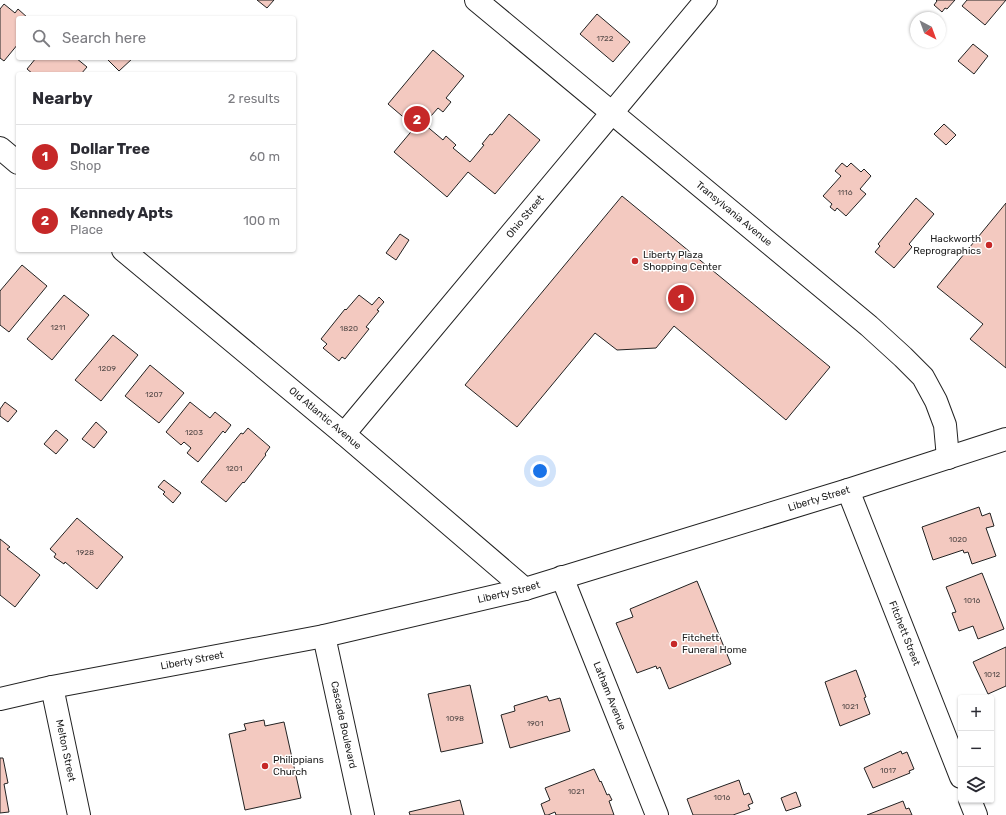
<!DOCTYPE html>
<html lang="en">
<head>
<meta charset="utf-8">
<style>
  body { margin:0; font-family:Rubik,sans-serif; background:#f7f7f7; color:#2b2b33 }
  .controls { position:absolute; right:12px; bottom:12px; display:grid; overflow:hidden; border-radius:4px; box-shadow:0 1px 3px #0004 }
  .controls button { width:36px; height:36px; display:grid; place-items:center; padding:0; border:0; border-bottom:1px solid #e1e1e2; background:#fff; color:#2b2b33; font:20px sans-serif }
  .compass { position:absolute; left:910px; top:12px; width:36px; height:36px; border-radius:50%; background:#fff; box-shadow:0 1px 3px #0004; rotate:139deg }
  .you { position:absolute; left:540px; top:471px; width:14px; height:14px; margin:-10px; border:3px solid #fff; border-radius:50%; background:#1a73e8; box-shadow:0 0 0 6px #1a73e833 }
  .badge { display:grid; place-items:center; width:26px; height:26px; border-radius:50%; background:#c62828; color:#fff; font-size:13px; font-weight:700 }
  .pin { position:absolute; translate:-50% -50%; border:2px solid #fff; box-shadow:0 1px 4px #0006 }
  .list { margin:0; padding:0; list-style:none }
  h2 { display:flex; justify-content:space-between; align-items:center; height:52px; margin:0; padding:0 16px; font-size:17px }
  h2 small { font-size:13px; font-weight:400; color:#7c7c81 }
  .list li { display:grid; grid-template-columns:26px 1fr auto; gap:12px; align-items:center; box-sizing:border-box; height:64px; padding:0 16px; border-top:1px solid #e1e1e2 }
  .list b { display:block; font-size:15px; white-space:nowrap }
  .list p { margin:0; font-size:13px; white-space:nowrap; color:#7c7c81 }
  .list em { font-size:13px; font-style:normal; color:#7c7c81 }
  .icon { flex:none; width:22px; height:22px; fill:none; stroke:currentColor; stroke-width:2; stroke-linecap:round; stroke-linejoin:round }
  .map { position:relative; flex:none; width:1006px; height:815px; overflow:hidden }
  .search { position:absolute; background:#fff; box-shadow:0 1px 3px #0004; left:16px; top:16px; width:280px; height:44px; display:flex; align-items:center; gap:10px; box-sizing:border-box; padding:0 14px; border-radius:4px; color:#7c7c81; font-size:15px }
  .panel { position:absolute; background:#fff; box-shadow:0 1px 3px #0004; left:16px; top:72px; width:280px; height:180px; border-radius:4px }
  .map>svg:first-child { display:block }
  .building { fill:#f3c9c0; stroke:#222 }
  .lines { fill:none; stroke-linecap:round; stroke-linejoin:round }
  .minor-casing { stroke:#222; stroke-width:24 }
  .major-casing { stroke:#222; stroke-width:24 }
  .minor { stroke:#fff; stroke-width:22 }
  .major { stroke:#fff; stroke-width:22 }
  .poi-dot { fill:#c62828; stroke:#fff; stroke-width:1.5 }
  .labels { text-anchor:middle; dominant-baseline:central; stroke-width:3; stroke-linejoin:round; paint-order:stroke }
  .number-label { font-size:8px; fill:#564c4a }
  .street-label { font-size:10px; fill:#222; stroke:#fff }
  .poi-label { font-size:10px; fill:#222; stroke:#fff; text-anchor:start }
</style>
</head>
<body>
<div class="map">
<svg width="1006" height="815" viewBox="0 0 1006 815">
  <rect width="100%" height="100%" fill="#fff"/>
  <!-- building -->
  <g class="building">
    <polygon points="257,0 274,0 267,8"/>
    <polygon points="936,0 955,0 947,9 945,8 942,12 934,5 937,1"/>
    <polygon points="967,0 1006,0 985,25 962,6"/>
    <polygon points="4,4 15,13 18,9 28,18 18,18 18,44 4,61 0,58 0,9"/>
    <polygon points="597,14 630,42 613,62 580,34"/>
    <polygon points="973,44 988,56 974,74 958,61"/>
    <polygon points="433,50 464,76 446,98 451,102 443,112 438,108 424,124 443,140 446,136 456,145 453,148 470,162 484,145 482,144 490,134 492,135 509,114 540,140 495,194 468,172 447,197 394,152 415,127 388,104"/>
    <polygon points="36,58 76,58 87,67 81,74 33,74 27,69"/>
    <polygon points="106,58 133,58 119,71"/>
    <polygon points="944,124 956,135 946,145 934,134"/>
    <polygon points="842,163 847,167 851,163 861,172 864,169 871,176 860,189 866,194 846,216 837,208 835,211 830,207 832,204 823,196 841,176 835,171"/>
    <polygon points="622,196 830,367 786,420 674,326 656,348 617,350 595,333 517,427 465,385"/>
    <polygon points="916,198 934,214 909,244 912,247 894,268 875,252 880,246 878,244"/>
    <polygon points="1006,203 1006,368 970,339 983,324 937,287"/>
    <polygon points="400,234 409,240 396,260 386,253"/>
    <polygon points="22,265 47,286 9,332 0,325 0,291"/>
    <polygon points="64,295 89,315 52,360 27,339"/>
    <polygon points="359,295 372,305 379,297 384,302 377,310 379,311 366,327 369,329 345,359 342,357 339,361 323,348 327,344 321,339 345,309 346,310"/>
    <polygon points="113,335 138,355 101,401 75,380"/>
    <polygon points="150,365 184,393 159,423 125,396"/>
    <polygon points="5,402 17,411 8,422 0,416 0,409"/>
    <polygon points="190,402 210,418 215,412 231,425 225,433 223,431 198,462 187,453 191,448 184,442 181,445 166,432"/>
    <polygon points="96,422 107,432 94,448 82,439"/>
    <polygon points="248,428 270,447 265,454 266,455 244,483 243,482 226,502 201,482 241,433 243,434"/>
    <polygon points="56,430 68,440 56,454 44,444"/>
    <polygon points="164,480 181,493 173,503 163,494 165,492 158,487"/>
    <polygon points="979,507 982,516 990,513 994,526 986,528 996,556 972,564 968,552 964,553 963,550 933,560 922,527"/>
    <polygon points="77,518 123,557 97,589 65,562 64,564 54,557 56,554 50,549"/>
    <polygon points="0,539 10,547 7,549 40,575 15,607 0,595"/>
    <polygon points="982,573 1004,629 978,639 973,626 959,631 952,613 956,612 946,587"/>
    <polygon points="697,581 731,664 669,689 660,667 657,669 656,666 637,673 616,623 633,617 630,609"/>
    <polygon points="1006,647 1006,686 988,694 973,662"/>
    <polygon points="856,670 866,697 864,698 870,714 840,726 825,682"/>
    <polygon points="470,685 483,743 441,752 428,694"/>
    <polygon points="547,696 549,701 560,698 570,731 510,748 501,715 515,711 514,706"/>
    <polygon points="264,720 265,726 284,722 301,798 245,810 229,734 246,730 244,724"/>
    <polygon points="901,751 902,754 907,752 914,769 909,771 910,773 873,788 864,768"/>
    <polygon points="0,758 3,758 8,783 4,784 9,812 0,813"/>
    <polygon points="594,769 600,782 601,781 607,795 609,794 612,800 609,801 614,815 556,815 555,812 548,815 545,815 541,804 550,800 545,788"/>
    <polygon points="739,780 744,795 749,793 753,803 748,805 750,809 733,815 693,815 687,799"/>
    <polygon points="796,792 801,806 786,811 781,798"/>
    <polygon points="460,800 464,815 410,815 409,812"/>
    <polygon points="903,801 906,809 909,808 912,815 867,815"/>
  </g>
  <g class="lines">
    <defs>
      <g id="minor">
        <path id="s1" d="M 476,0 L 869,326 L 903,357 L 923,377 L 936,401 L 945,425 L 948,458"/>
        <path id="s2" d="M 344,434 L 706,0"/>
        <path id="s3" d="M 848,490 L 961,777"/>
        <path id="s4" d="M 562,577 L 657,815"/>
        <path id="s5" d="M 324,636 L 363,815"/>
        <path id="s6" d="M 52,687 L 79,815"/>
        <polyline points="970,800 976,815"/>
      </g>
      <g id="major">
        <polyline points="0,148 18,163"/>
        <path id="s7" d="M 123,250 L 344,434 L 525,589"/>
        <path id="s8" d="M 0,699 L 52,687 L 324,636 L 525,589 L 848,490 L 1006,439"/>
      </g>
    </defs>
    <!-- minor casing -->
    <use href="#minor" class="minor-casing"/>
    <!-- major casing -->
    <use href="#major" class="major-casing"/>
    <!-- minor -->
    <use href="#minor" class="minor"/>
    <!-- major -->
    <use href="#major" class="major"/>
  </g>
  <!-- markers -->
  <g class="poi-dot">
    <circle cx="989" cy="245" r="4"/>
    <circle cx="635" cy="261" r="4"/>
    <circle cx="674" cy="644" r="4"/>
    <circle cx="265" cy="766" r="4"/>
  </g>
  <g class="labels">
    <!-- number labels -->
    <g class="number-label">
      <text x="605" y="38">1722</text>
      <text x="845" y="192">1116</text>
      <text x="58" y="327">1211</text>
      <text x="349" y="328">1820</text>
      <text x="107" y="368">1209</text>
      <text x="154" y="394">1207</text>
      <text x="194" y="432">1203</text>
      <text x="234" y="468">1201</text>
      <text x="958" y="539">1020</text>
      <text x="85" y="552">1928</text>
      <text x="972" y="600">1016</text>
      <text x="992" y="674">1012</text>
      <text x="850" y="706">1021</text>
      <text x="455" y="718">1098</text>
      <text x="535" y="723">1901</text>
      <text x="888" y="770">1017</text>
      <text x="576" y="791">1021</text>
      <text x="722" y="797">1016</text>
    </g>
    <!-- street labels -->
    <g class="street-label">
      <text stroke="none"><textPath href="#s1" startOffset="335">Transylvania Avenue</textPath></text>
      <text stroke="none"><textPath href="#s2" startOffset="283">Ohio Street</textPath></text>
      <text stroke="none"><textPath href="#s7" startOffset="263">Old Atlantic Avenue</textPath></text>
      <text stroke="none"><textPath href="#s8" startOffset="844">Liberty Street</textPath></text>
      <text stroke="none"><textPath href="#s8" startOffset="520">Liberty Street</textPath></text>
      <text stroke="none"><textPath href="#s3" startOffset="154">Fitchett Street</textPath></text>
      <text stroke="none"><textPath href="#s8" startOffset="196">Liberty Street</textPath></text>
      <text stroke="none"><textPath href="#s4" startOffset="128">Latham Avenue</textPath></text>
      <text stroke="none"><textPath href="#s5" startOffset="91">Cascade Boulevard</textPath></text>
      <text stroke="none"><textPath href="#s6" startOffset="65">Melton Street</textPath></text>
    </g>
    <!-- poi labels -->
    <g class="poi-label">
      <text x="981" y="239" text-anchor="end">Hackworth<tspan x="981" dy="12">Reprographics</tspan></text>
      <text x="643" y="255">Liberty Plaza<tspan x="643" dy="12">Shopping Center</tspan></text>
      <text x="682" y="638">Fitchett<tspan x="682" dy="12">Funeral Home</tspan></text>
      <text x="273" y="760">Philippians<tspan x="273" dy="12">Church</tspan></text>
    </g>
  </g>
</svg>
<div class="controls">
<button>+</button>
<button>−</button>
<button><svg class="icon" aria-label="layers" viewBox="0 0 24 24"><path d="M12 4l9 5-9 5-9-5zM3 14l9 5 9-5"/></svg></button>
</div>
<svg class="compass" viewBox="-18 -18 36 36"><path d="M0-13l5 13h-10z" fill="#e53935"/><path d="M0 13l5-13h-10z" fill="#7c7c81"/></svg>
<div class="you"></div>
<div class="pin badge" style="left:681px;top:298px">1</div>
<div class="pin badge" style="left:417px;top:119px">2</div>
<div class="search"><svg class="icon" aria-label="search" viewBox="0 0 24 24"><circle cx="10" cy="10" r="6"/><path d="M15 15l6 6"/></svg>Search here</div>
<section class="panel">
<h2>Nearby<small>2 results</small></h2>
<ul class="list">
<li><span class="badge">1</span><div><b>Dollar Tree</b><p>Shop</p></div><em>60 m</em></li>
<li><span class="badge">2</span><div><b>Kennedy Apts</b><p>Place</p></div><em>100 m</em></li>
</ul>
</section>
</div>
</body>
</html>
